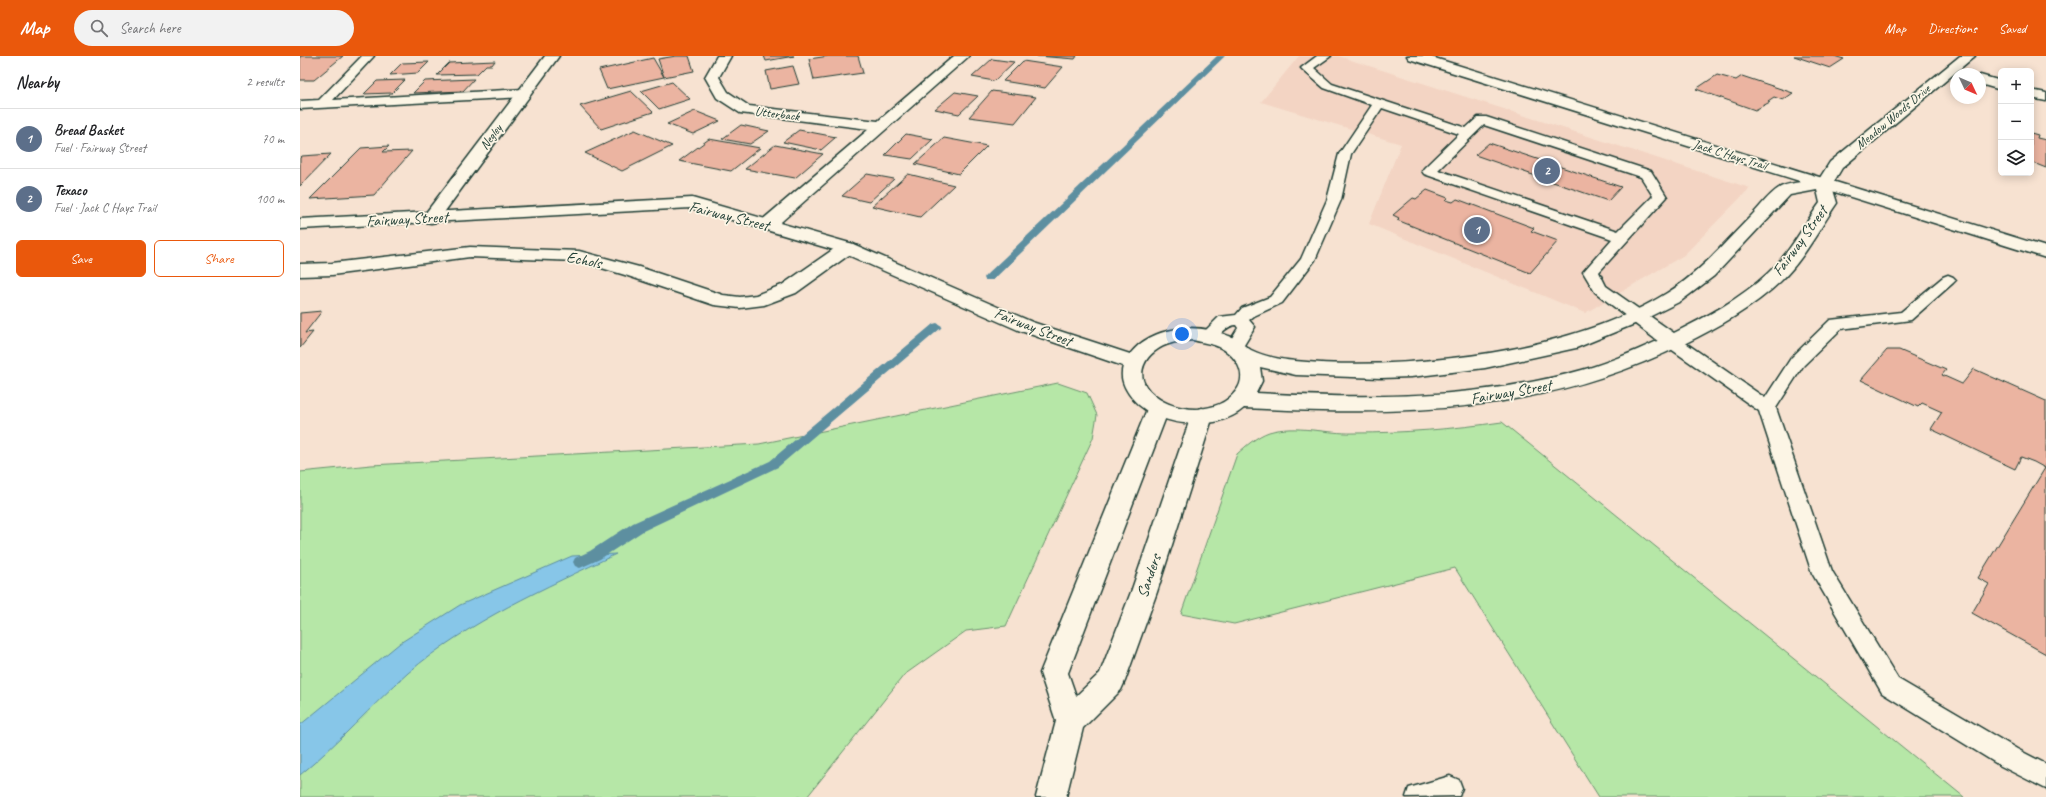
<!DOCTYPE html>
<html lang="en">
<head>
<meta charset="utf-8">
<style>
  body { margin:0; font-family:Caveat,sans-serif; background:#f2f2f2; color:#202124 }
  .controls { position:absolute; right:12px; top:12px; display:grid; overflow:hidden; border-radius:6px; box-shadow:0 2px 10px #0003 }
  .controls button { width:36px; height:36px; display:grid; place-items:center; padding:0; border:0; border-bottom:1px solid #e0e0e0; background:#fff; color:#202124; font:20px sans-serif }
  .compass { position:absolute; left:1650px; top:12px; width:36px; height:36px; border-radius:50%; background:#fff; box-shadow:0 2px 10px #0003; rotate:134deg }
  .you { position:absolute; left:882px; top:278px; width:14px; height:14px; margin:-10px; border:3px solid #fff; border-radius:50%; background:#1a73e8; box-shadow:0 0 0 6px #1a73e833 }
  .badge { display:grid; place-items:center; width:26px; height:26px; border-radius:50%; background:#ea580c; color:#fff; font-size:13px; font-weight:700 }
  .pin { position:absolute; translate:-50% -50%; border:2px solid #fff; box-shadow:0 1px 4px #0006 }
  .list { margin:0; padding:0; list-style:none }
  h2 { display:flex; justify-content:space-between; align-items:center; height:52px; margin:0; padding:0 16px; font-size:17px }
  h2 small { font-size:13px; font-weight:400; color:#757577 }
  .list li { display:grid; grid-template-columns:26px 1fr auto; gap:12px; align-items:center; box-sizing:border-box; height:60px; padding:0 16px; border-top:1px solid #e0e0e0 }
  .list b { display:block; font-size:15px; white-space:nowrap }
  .list p { margin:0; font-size:13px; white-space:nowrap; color:#757577 }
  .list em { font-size:13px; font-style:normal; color:#757577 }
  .actions { display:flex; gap:8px; padding:12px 16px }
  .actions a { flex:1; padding:9px 0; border:1px solid #ea580c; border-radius:6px; text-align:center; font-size:14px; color:#ea580c }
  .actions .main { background:#ea580c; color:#fff }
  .icon { flex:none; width:22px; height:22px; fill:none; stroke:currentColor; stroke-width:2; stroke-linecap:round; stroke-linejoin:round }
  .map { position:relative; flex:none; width:1746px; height:741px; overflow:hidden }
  header { display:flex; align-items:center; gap:24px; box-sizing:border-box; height:56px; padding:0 20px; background:#ea580c; color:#fff }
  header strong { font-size:19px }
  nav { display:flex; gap:22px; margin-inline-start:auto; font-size:14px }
  .search { width:280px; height:36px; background:#f2f2f2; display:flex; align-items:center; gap:10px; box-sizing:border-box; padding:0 14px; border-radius:22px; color:#757577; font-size:15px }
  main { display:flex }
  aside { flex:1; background:#fff }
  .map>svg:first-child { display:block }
  .built { fill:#f3d4c3 }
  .green { fill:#b6e7a7; stroke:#6a926e }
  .water { fill:#87c6e8; stroke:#5d8fa0 }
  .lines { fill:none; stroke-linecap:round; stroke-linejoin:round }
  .stream { fill:#5d8fa0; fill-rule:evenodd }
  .building { fill:#ebb4a1; stroke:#1f3d34 }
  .service-casing { stroke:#1f3d34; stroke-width:3 }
  .minor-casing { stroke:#1f3d34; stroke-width:3 }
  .tertiary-casing { stroke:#1f3d34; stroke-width:3 }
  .secondary-casing { stroke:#1f3d34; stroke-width:3 }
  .service { fill:#fcf5e5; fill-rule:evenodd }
  .minor { fill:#fcf5e5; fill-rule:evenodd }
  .tertiary { fill:#fcf5e5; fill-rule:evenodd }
  .secondary { fill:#fcf5e5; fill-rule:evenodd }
  .labels { text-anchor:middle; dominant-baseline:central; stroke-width:3.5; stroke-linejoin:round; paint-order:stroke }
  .far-street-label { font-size:13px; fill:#1f3d34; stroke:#fcf5e5 }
  .street-label { font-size:16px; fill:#1f3d34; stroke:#fcf5e5 }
</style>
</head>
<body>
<header>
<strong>Map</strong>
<div class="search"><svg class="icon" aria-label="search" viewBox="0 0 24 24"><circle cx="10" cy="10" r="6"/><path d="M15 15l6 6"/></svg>Search here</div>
<nav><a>Map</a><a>Directions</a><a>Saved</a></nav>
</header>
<main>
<aside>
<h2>Nearby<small>2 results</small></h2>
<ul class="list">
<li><span class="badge" style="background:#5c6f8a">1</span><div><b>Bread Basket</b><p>Fuel · Fairway Street</p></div><em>70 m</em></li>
<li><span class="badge" style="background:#5c6f8a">2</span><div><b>Texaco</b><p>Fuel · Jack C Hays Trail</p></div><em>100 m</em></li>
</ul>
<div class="actions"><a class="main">Save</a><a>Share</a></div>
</aside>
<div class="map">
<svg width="1746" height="741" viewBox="0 0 1746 741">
  <rect width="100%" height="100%" fill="#f7e2d1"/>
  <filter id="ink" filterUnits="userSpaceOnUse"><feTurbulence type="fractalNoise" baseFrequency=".025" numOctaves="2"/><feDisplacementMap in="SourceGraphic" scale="8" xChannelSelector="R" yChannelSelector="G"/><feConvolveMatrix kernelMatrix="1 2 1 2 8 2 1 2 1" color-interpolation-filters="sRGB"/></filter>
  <g filter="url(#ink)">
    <!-- built -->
    <polygon class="built" points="999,0 1038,0 1450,132 1384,199 1285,257 1069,168 1101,88 961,46"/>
    <!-- green -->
    <g class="green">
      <polygon points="758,327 787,337 797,359 793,382 706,570 666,575 604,619 507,741 0,741 0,416 71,409 459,388"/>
      <path d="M 1202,366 L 1664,741 L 1299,741 L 1155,512 L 934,568 L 881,558 L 937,398 C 946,390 957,380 969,376 C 996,368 1027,378 1054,377 C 1104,377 1153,373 1202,366 Z"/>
    </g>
    <!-- water -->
    <path class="water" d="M 316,498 C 245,532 169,565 108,617 C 71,650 38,688 0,719 L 0,669 L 100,587 L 160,549 L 272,500 Z"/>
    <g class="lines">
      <!-- stream -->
      <g class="stream">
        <polygon points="917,0 925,0 693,224 685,224 684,222 685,220"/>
        <polygon points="637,267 642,270 641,272 478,411 343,475 300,503 280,512 275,510 273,506 275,502 290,495 333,467 470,405 633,268"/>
      </g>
    </g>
    <!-- building -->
    <g class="building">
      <polygon points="0,0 43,0 14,24 0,24"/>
      <polygon points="376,0 389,0 394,15 364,21 358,3"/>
      <polygon points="464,0 494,0 466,5"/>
      <polygon points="529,0 558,0 563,17 514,24 509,3"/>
      <polygon points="737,0 777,0 775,3"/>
      <polygon points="1494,0 1534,0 1544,3 1530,12"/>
      <polygon points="353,2 364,21 307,33 299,14"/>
      <polygon points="692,3 714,6 694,25 672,21"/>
      <polygon points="195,5 192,9 186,9 177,18 137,19 149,7"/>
      <polygon points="723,5 763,11 745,32 703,25"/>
      <polygon points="129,6 118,17 90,19 102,7"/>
      <polygon points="493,10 499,28 470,33 466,15"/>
      <polygon points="1417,19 1436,24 1442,20 1493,37 1483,44 1474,41 1468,45 1470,46 1455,54 1396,33"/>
      <polygon points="174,23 163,35 113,37 125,25"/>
      <polygon points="105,24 92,37 64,38 77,25"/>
      <polygon points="372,26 390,43 359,53 341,35"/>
      <polygon points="331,35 353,56 301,73 280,50"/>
      <polygon points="692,35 736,41 715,67 669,61"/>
      <polygon points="655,36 678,40 659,58 635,53"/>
      <polygon points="395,55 420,65 393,78 367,68"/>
      <polygon points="441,69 469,75 450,88 422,83"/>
      <polygon points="335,74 372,90 322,115 285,97"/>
      <polygon points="499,74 536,81 521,94 483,86"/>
      <polygon points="1731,77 1738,79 1737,82 1746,84 1746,112 1731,106"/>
      <polygon points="606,78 633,83 612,103 585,99"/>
      <polygon points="644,82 687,90 659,118 615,108"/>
      <polygon points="409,83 460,92 431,115 379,105"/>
      <polygon points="1189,87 1321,131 1308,145 1175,99"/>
      <polygon points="475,89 523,98 495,122 445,113"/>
      <polygon points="89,90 83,96 112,95 74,139 10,143 61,92"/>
      <polygon points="31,98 0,130 0,102 2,100"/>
      <polygon points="567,118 594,123 569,146 542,140"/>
      <polygon points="608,118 654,129 620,161 572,150"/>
      <polygon points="1127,134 1148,142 1146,144 1153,146 1157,143 1234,172 1231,175 1258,185 1230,217 1097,164 1099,162 1093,159 1113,142 1116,143"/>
      <polygon points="22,255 5,277 13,276 0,292 0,257"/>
      <polygon points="1587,294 1599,294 1646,314 1642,319 1662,328 1674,313 1746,345 1746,598 1672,557 1689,528 1678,522 1745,412 1734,406 1721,401 1715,413 1631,373 1642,356 1622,347 1618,351 1561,324"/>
    </g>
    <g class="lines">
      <defs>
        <g id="service">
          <polygon points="62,0 74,0 33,44 224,33 230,37 224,41 0,53 0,45 19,44"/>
          <path d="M 1017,0 L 1031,0 L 1014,12 L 1032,28 L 1166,72 L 1178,61 L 1186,61 L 1351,115 L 1367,141 L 1299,216 L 1306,230 L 1343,256 L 1345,260 L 1343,264 L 1337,265 L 1331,264 L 1295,236 L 1283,216 L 1312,183 L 1124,118 L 1122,115 L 1124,112 L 1159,78 L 1082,52 L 1051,98 L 1041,144 L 1015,204 L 982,247 L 954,260 L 949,264 L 955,271 L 941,294 L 935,295 L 929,294 L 927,290 L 938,272 L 936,269 C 922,270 918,288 902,284 L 900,280 L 919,261 L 936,259 L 942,252 L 970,241 L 1001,203 L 1027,144 L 1039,98 L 1072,49 L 1024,32 L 1003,14 L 1001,12 ZM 1184,69 L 1341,121 L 1353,140 L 1318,175 L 1138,114 Z"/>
          <polygon points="1648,219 1653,221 1656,224 1653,227 1611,264 1541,273 1503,310 1476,352 1532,515 1598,623 1717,693 1746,708 1746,733 1699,709 1582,637 1512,517 1459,355 1368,291 1366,287 1368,283 1374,282 1380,283 1465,342 1491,302 1530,264 1601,256 1643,221"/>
          <polygon points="1150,720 1159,724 1162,732 1159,740 1106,741 1109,732"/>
        </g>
        <g id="minor">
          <polygon points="245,0 259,0 137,166 131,167 125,166 122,162 125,158"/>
          <polygon points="417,0 431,0 419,21 428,36 449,50 578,65 654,0 669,0 473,173 467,174 461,173 458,169 461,165 569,73 440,57 417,42 405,21"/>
          <polygon points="1660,0 1675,0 1542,112 1530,132 1524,133 1518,132 1516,128 1530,106"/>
          <polygon points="1680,19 1701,25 1701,34 1680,28"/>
          <polygon points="1731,34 1746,37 1746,45 1731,42"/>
          <polygon points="547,187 553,188 556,192 553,196 496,237 464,249 440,252 414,249 325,219 278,205 170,201 32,219 0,220 0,208 32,207 170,191 279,195 339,211 423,239 440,241 456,239 482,229 541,188"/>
          <polygon points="1337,254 1344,256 1381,282 1384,287 1381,292 1374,293 1367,292 1330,264 1327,260 1330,256"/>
          <polygon points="858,345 866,348 869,353 768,617 776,640 800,617 831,536 891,360 894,355 902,352 910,355 913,360 857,536 825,625 821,634 783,672 766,741 736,741 756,665 740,617 847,353 850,348"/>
        </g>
        <path id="tertiary" d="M 1524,123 L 1530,124 L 1537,147 C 1519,173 1504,203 1481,225 C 1453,252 1418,271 1384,288 C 1241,359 1100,360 944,352 C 915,378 851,371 829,338 C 823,329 820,321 823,310 L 718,274 L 541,196 L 391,152 L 0,173 L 0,163 L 392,142 L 553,188 L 732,266 L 830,298 C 852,270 897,266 929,280 C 937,283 944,290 951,294 C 963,300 982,304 995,305 C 1047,310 1101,308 1152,302 C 1224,294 1306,275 1367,237 C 1400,217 1425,186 1452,159 C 1460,151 1469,138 1479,132 C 1488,126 1513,125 1524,123 ZM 1517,134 L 1520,147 C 1503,170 1490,197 1468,217 C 1440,243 1406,261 1372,278 C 1343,292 1313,305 1282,314 C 1176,344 1065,343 956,337 L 962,325 L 960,311 L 996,319 L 1081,322 L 1111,321 L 1185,312 L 1276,292 L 1337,267 L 1381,245 L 1414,220 L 1490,139 ZM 893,284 C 900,286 907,287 914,289 C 933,295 950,317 936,335 C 918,359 877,357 855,340 C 830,321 845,294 872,287 C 878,285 886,285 893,284 Z"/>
        <polygon id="secondary" points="1107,0 1128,0 1746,191 1746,202 1109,3"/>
      </defs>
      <!-- service casing -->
      <use href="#service" class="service-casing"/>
      <!-- minor casing -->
      <use href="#minor" class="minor-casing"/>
      <!-- tertiary casing -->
      <use href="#tertiary" class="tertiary-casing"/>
      <!-- secondary casing -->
      <use href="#secondary" class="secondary-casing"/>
      <!-- service -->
      <use href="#service" class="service"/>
      <!-- minor -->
      <use href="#minor" class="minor"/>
      <!-- tertiary -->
      <use href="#tertiary" class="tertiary"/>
      <!-- secondary -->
      <use href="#secondary" class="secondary"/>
    </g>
  </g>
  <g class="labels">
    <!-- far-street labels -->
    <g class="far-street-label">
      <text transform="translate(477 58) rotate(7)">Utterback</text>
      <text transform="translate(1593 61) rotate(-40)">Meadow Woods Drive</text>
      <text transform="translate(191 81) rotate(-53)">Negley</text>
      <text transform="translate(1430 99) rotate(17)">Jack C Hays Trail</text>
    </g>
    <!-- street labels -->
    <g class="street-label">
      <text transform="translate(429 160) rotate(14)">Fairway Street</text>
      <text transform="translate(107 163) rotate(-3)">Fairway Street</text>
      <text transform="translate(1500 185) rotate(-54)">Fairway Street</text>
      <text transform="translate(284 204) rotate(11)">Echols</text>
      <text transform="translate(733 271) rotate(21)">Fairway Street</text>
      <text transform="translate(1211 336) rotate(-10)">Fairway Street</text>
      <text transform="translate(849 520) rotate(-71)">Sanders</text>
    </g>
  </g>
</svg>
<div class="controls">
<button>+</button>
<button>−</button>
<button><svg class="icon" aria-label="layers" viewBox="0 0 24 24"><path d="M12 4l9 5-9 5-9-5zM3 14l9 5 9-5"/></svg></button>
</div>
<svg class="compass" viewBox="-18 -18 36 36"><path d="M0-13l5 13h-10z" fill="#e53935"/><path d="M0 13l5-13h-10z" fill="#757577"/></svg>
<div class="you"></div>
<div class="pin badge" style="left:1177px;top:174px;background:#5c6f8a">1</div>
<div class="pin badge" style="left:1247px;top:115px;background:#5c6f8a">2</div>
</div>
</main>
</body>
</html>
